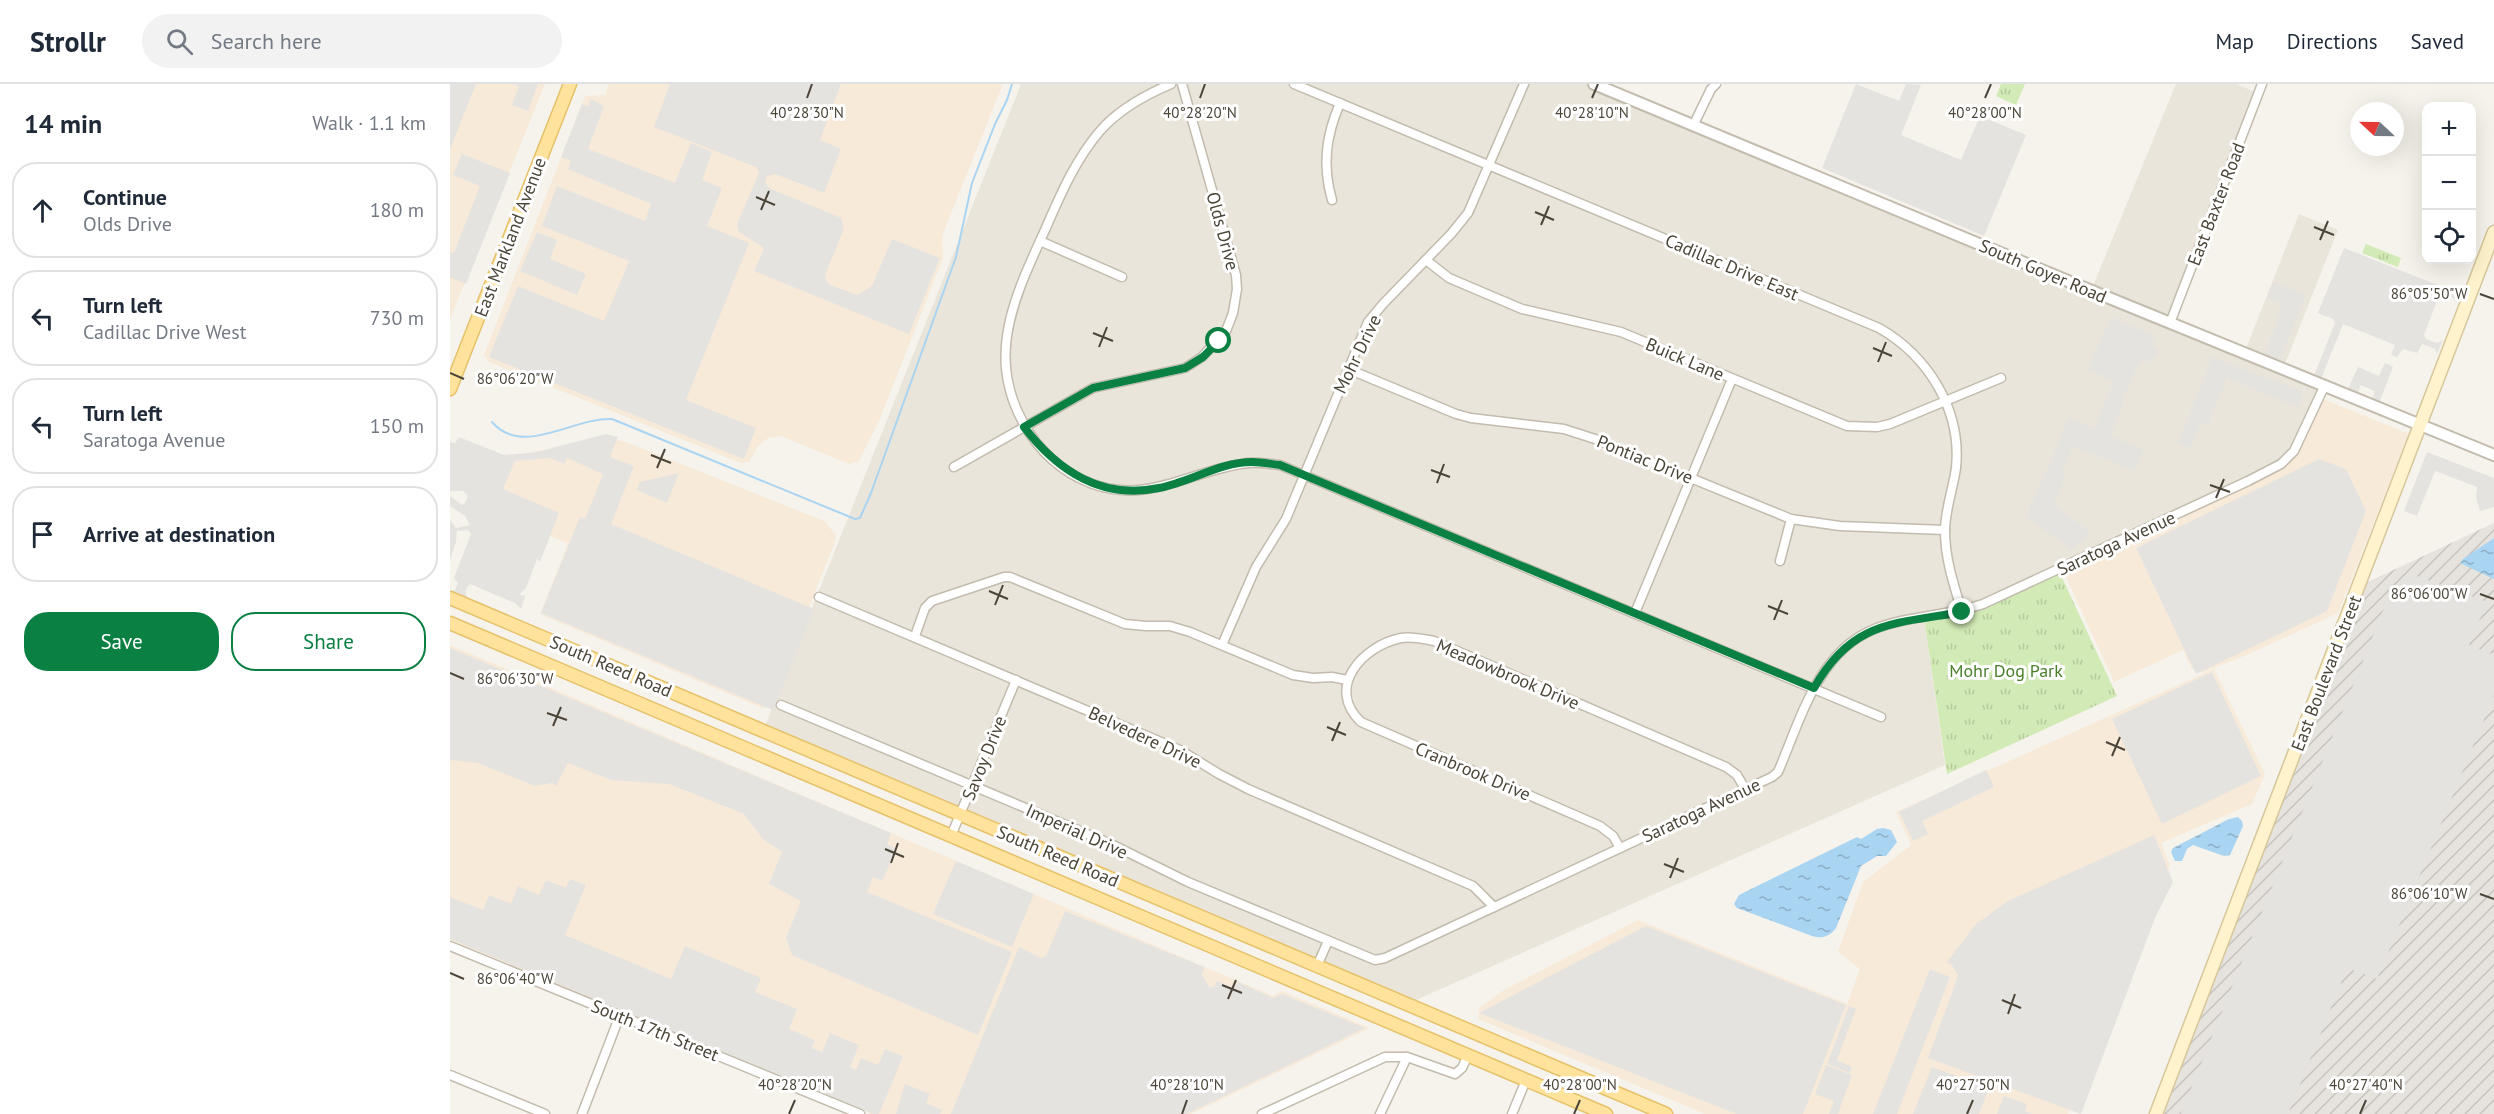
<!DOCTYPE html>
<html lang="en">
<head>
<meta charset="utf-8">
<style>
  body { margin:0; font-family:"PT Sans",sans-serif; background:#f2f2f3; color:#1f2937 }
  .controls { position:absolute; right:18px; top:18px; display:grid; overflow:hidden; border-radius:12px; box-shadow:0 6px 24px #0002 }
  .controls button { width:54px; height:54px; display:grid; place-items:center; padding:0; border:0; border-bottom:2px solid #e0e1e3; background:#fff; color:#1f2937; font:30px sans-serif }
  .compass { position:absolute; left:1900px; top:18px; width:54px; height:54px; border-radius:50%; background:#fff; box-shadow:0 6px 24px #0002; rotate:292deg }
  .stop { position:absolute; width:18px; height:18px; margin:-14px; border:4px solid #0b8043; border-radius:50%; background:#fff }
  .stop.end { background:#0b8043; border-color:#fff; box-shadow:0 2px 6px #0008 }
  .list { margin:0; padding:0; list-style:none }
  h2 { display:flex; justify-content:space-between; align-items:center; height:78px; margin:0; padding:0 24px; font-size:26px }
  h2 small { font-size:20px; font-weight:400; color:#747a83 }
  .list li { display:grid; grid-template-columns:39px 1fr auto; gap:18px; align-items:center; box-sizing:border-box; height:96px; margin:0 12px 12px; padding:0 12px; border:2px solid #e0e1e3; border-radius:24px }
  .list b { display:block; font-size:22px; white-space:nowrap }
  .list p { margin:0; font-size:20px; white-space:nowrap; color:#747a83 }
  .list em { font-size:20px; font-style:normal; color:#747a83 }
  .actions { display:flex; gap:12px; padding:18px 24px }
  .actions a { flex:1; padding:14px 0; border:2px solid #0b8043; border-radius:24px; text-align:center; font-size:21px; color:#0b8043 }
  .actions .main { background:#0b8043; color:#fff }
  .icon { flex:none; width:33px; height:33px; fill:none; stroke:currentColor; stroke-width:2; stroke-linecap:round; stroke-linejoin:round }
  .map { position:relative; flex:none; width:2044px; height:1030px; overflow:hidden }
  header { display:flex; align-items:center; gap:36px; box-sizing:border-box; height:84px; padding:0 30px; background:#fff; border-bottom:2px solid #e0e1e3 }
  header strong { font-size:28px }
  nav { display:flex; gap:33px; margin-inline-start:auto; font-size:21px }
  .search { width:420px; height:54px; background:#f2f2f3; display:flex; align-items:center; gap:15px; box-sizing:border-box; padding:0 21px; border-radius:33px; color:#747a83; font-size:22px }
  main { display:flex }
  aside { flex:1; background:#fff }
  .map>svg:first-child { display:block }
  .residential { fill:#eae5da }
  .commercial { fill:#f7ead8 }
  .industrial { fill:url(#industrial-furrows) }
  .park { fill:url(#park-tufts) }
  .parking { fill:#e5e3e0 }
  .water { fill:url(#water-ripples) }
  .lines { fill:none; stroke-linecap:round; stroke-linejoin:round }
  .stream { stroke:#a9d4f2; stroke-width:2 }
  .minor-casing { stroke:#c2bbae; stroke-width:11 }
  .tertiary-casing { stroke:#c2bbae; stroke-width:14 }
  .secondary-casing { stroke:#d6c79b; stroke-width:15 }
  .primary-casing { stroke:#e6c16a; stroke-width:15 }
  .minor { stroke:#fff; stroke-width:8 }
  .tertiary { stroke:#fff; stroke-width:10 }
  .secondary { stroke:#fff3cd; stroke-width:12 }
  .primary { stroke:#ffe39c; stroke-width:12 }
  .route { stroke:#0b8043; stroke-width:8 }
  .ticks { fill:none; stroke:#4b4439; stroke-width:2 }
  .labels { text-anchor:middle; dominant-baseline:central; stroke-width:6; stroke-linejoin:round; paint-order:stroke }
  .street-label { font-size:18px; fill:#4b4439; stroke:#fff }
  .park-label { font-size:18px; fill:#4a7f2a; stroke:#fff }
  .ticks-label { font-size:15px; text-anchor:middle; fill:#4b4439; stroke:#fff; stroke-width:6; stroke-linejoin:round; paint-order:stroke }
</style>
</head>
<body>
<header>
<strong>Strollr</strong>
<div class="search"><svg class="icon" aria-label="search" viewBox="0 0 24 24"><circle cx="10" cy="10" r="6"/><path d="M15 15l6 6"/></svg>Search here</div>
<nav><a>Map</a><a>Directions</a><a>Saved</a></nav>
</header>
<main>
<aside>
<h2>14 min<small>Walk · 1.1 km</small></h2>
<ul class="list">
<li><svg class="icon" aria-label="ahead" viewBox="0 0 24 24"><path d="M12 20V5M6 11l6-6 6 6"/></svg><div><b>Continue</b><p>Olds Drive</p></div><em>180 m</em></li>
<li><svg class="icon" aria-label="left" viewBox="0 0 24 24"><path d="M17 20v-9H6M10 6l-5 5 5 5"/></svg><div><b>Turn left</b><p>Cadillac Drive West</p></div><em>730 m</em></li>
<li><svg class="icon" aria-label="left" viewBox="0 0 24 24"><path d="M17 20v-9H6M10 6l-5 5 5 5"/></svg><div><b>Turn left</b><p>Saratoga Avenue</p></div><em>150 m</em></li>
<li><svg class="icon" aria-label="arrive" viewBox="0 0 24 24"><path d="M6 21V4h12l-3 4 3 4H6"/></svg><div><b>Arrive at destination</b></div></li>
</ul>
<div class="actions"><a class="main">Save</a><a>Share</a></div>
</aside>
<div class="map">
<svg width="2044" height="1030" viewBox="0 0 2044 1030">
  <defs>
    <pattern id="industrial-furrows" width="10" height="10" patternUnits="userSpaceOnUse" patternTransform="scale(1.5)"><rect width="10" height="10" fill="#e6e2dd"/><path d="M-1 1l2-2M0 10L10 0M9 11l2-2" fill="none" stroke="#c7c3be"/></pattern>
    <pattern id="park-tufts" width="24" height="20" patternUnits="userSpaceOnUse" patternTransform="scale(1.5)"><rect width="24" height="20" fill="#d2eab5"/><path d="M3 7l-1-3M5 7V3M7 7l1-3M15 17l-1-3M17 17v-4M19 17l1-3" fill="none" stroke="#b6ca9c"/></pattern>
    <pattern id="water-ripples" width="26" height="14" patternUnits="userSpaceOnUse" patternTransform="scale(1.5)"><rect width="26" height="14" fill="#a9d4f2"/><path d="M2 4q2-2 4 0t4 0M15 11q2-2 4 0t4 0" fill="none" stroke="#8caec5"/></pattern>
  </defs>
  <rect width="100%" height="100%" fill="#f6f3ec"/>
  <!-- residential -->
  <polygon class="residential" points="571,0 1144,0 1641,207 1726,0 1786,0 1808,9 1720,239 1794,270 1849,130 1888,146 1833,285 1874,303 1850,358 1831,380 1533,520 1474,534 1495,681 957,920 313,647"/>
  <!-- commercial -->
  <g class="commercial">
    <polygon points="0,0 95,0 0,235"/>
    <polygon points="159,0 553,0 492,152 493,174 429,337 409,377 399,380 331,352 318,354 308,362 299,378 291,379 39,278 34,271 135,12 155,11"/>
    <polygon points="1873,315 1959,350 1888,529 1799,570 1751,589 1749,582 1742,585 1733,566 1664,598 1615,491 1832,384 1849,366"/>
    <polygon points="150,354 173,357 374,437 386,451 385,458 319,623 312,624 90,530 118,460 37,423 56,374"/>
    <polygon points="0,561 823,912 832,907 917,943 918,945 741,1030 421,1030 0,856"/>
    <polygon points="1764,585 1815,690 1802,720 1711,759 1720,781 1618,1030 1255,1030 1028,935 1029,924 1054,906 1188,836 1397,920 1410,885 1388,868 1413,798 1461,761 1446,728"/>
  </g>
  <!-- industrial -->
  <polygon class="industrial" points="2044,439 2044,1030 1705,1030 1909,502"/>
  <!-- park -->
  <g class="park">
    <polygon points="1551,0 1575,0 1566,21 1546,12"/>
    <polygon points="1916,160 1951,174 1948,183 1912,169"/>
    <polygon points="1608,485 1667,612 1497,690 1474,534 1512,528"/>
  </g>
  <!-- parking -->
  <g class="parking">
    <polygon points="0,0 26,0 0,65"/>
    <polygon points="64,0 88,0 78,27 62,21 69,2"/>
    <polygon points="220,0 391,0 370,56 391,65 374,109 325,90 317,92 315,99 319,104 391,134 394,145 375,191 378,200 407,211 422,202 442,155 490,174 459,250 304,187 314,164 289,148 287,140 309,89 306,83 204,43"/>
    <polygon points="1406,0 1449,17 1456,0 1471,1 1451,51 1511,76 1530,32 1576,51 1534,152 1372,84"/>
    <polygon points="141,15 154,22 138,65 225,99 241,59 262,68 252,96 272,104 257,142 299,159 236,316 306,344 294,375 39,273 68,202 154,237 179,177 92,142 107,102 195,137 201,120 118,85 121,77 111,73 132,20 138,22"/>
    <polygon points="12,70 60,89 16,200 0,193 0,168 4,169 30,102 3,91"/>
    <polygon points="87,148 107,156 100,175 136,190 127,211 70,187"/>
    <polygon points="1894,164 2003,207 2010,207 2013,204 2007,219 2003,214 1994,211 1989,212 1974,251 1976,255 1987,259 1993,256 1987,270 1985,265 1972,260 1967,269 1953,265 1947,273 1941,271 1945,261 1893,240 1871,295 1861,293 1865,289 1885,239 1883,235 1868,229"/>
    <polygon points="1823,198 1856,211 1829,277 1830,281 1813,274 1830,230 1828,228 1831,220 1817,214"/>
    <polygon points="1661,233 1705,252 1702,259 1709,269 1699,279 1694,274 1685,287 1671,319 1674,320 1660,352 1694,366 1685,387 1623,362 1611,389 1616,392 1603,421 1641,448 1622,465 1576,433 1619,334 1644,345 1664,297 1638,285"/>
    <polygon points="1762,273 1853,308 1848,323 1777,294 1758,341 1751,339 1740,364 1728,359"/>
    <polygon points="1935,279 1943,283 1929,319 1922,316 1925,307 1910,301 1908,311 1897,307 1908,283 1929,292"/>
    <polygon points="156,350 168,353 160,373 184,382 161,440 364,525 323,626 91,529 130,433 135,435 153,390 117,374 114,380 100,374 65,377 53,405 109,429 90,478 87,475 76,504 70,510 73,512 76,510 71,525 65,519 20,500 15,507 17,514 0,507 5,506 8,499 4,494 21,450 18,446 7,447 6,458 0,475 0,436 6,444 20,441 15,432 0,422 0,412 12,421 15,419 18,412 13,407 0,407 0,358 5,359 9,353 54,371 87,368"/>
    <polygon points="1977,368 2044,394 2044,423 2030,427 2026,414 2027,403 1985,387 1967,432 1954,427"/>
    <polygon points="1869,375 1896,385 1916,427 1877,527 1746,590 1686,464"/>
    <polygon points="229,389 217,419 187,406 190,398"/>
    <polygon points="1961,490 2037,518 2019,561 2044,571 2044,611 1927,895 1897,884 1838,1030 1731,1030 1941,507"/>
    <polygon points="0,564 441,749 437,760 446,765 445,769 432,797 423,793 417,808 562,868 528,951 342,871 336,854 351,817 319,800 332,768 313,755 294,730 219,700 161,696 118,679 106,702 102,699 85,702 28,679 0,676"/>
    <polygon points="1762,588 1811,692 1712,740 1662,635"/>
    <polygon points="1536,686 1544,703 1472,737 1478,750 1463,757 1449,728"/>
    <polygon points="1704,751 1723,798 1705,834 1631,1030 1478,974 1508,892 1502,881 1497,878 1526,840 1558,817"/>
    <polygon points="506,777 584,810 562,863 483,830"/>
    <polygon points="120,795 136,801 115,851 221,895 235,862 311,894 305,908 347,925 339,945 365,956 362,964 372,968 380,949 409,961 400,983 406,986 411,974 428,981 435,965 453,972 429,1030 423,1030 0,855 0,813 33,826 39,811 61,820 68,802 89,811 96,796 116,804"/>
    <polygon points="615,827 754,883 752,891 760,904 765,902 767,897 784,905 788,898 823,914 832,910 915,944 737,1030 501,1030 569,863 591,874 596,872"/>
    <polygon points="1196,842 1396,921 1353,1030 1287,1030 1029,929"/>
    <polygon points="1480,885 1500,893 1447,1030 1423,1030"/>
    <polygon points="1399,922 1406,925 1387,976 1402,983 1400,989 1377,980"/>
    <polygon points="1376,981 1402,991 1388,1030 1379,1030 1384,1017 1365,1010"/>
    <polygon points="1482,983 1539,1004 1529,1030 1463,1030"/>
    <polygon points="455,1000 480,1010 476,1019 492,1026 490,1030 446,1030"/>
    <polygon points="1554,1012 1577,1020 1575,1027 1583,1030 1547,1030"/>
  </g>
  <!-- water -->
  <g class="water">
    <polygon points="2044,454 2044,495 2010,479 2013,475"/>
    <polygon points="1788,733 1792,737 1793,742 1780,771 1774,772 1743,761 1737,765 1732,777 1725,777 1721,768 1723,764 1779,735"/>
    <path d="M 1433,744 L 1441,746 L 1447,758 L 1436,772 L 1427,772 L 1411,782 L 1386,844 C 1379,853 1372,855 1362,852 L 1287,824 L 1284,820 L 1289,811 L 1407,753 L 1411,755 L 1427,745 Z"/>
  </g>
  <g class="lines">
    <!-- stream -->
    <path class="stream" d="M 42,338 C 73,374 123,333 162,335 L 405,435 L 410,434 L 421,409 L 506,173 L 522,99 L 545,40 L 557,16 L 562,0"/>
    <defs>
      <g id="minor">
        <path d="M 721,0 C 695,11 669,25 650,47 C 625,76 610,112 595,146 C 580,179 562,216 557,252 C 548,313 583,376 640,399 C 699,422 742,385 798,379 C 808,378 820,380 830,381 L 1431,633"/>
        <path d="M 844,0 L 1429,244 C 1478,272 1512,326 1506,384 C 1503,405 1495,426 1495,447 C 1495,475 1504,501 1512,528"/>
        <polyline points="1243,42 1261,5 1266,0"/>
        <path d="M 882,116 C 872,81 876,52 890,19"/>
        <polyline points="590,157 672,193"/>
        <polyline points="976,176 999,194 1072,225 1171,248 1397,342 1427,343 1440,340 1551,294"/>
        <polyline points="1720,239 1812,0"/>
        <polyline points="898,285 1006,330 1021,334 1114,345 1145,355 1341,435 1390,442 1495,446"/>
        <polyline points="504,383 643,304 735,284 752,273 776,247 783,229 787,205 786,191 732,0"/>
        <polyline points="1330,477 1341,435"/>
        <polyline points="369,513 730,666 769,690 798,705 1023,802 1044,823"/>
        <polyline points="1185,529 1282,295"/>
        <polyline points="465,552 475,524 482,517 554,493 560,493 675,540 696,542 720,542 740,548 843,591 863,594 882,593 897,596"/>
        <polyline points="772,561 806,483 836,435 918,238 933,220 1001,150 1018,129 1074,0"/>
        <path d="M 331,621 L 661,760 L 738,798 L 925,876 L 935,874 L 1322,693 L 1328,688 C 1350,637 1367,570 1422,546 C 1454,532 1498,532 1533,520 L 1798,397 L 1831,380 L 1844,367 L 1874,303"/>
        <polyline points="501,752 566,596"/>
        <path d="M 1170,764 L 1163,752 L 1150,742 L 911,638 C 875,604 912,562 951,554 C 962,552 973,555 984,557 L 1276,683 L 1287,691 L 1295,705"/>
        <polyline points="0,862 410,1030"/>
        <polyline points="867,882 878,857"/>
        <polyline points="0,991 95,1030"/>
        <polyline points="132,1030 170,931"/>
        <polyline points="812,1030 935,973 957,973 1005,990 1012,984 1018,971"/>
        <polyline points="930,1030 957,973"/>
        <polyline points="1062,1030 1076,996"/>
      </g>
      <polyline id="tertiary" points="1144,0 1642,207 2044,371"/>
      <polyline id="secondary" points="1706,1030 2044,148"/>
      <g id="primary">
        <polyline points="0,305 120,0"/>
        <polyline points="0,514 1216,1030"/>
        <polyline points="0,539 1156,1030"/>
      </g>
    </defs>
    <!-- minor casing -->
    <use href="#minor" class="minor-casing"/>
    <!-- tertiary casing -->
    <use href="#tertiary" class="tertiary-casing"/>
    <!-- secondary casing -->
    <use href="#secondary" class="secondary-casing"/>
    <!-- primary casing -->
    <use href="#primary" class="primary-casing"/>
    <!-- minor -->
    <use href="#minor" class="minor"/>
    <!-- tertiary -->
    <use href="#tertiary" class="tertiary"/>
    <!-- secondary -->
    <use href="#secondary" class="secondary"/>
    <!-- primary -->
    <use href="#primary" class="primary"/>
  </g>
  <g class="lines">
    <!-- route -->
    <path class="route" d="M 769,257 L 753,273 L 735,284 L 643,304 L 574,343 C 608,387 651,416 709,404 C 740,398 770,378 802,378 C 811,378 821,380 830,381 L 1364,604 C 1402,537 1443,540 1512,528"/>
  </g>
  <!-- ticks -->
  <path class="ticks" d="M 357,14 L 362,0M 750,14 L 755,0M 1142,14 L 1148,0M 1535,14 L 1541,0M 306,113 L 325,121M 311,126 L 319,107M 1085,128 L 1104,136M 1091,141 L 1099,122M 1864,143 L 1884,151M 1870,156 L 1878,137M 2030,210 L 2044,215M 643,249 L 663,257M 649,263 L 657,243M 1423,264 L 1442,272M 1428,278 L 1436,258M 0,289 L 14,295M 201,371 L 221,379M 207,384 L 215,365M 981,386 L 1000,393M 987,399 L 994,380M 1760,401 L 1780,408M 1766,414 L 1774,395M 539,507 L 558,515M 2030,510 L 2044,515M 545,521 L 553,501M 1318,522 L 1338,530M 1324,536 L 1332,516M 0,589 L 14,595M 97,629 L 117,636M 103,642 L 111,623M 877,643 L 896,651M 882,657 L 890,638M 1656,658 L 1675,666M 1662,672 L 1670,653M 435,765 L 454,773M 441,779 L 448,759M 1214,780 L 1234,788M 1220,794 L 1228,774M 2030,810 L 2044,815M 0,889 L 14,895M 772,901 L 792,909M 778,915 L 786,896M 1552,916 L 1571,924M 1558,930 L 1565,910M 339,1030 L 345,1016M 732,1030 L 737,1016M 1124,1030 L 1130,1016M 1517,1030 L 1523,1016M 1910,1030 L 1916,1016"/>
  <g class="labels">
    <!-- street labels -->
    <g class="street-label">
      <text transform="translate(1766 120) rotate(-69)">East Baxter Road</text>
      <text transform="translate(773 147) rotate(75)">Olds Drive</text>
      <text transform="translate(60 153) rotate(-69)">East Markland Avenue</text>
      <text transform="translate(1282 183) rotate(23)">Cadillac Drive East</text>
      <text transform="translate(1593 187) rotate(23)">South Goyer Road</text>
      <text transform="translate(907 270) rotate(-64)">Mohr Drive</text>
      <text transform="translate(1235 275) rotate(23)">Buick Lane</text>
      <text transform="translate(1195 375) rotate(22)">Pontiac Drive</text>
      <text transform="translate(1666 459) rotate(-25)">Saratoga Avenue</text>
      <text transform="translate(161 582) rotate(23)">South Reed Road</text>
      <text transform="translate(1876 589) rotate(-69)">East Boulevard Street</text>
      <text transform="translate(1058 590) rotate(23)">Meadowbrook Drive</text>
      <text transform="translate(695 653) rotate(25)">Belvedere Drive</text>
      <text transform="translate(534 674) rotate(-68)">Savoy Drive</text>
      <text transform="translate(1023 687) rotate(23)">Cranbrook Drive</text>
      <text transform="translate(1251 726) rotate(-25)">Saratoga Avenue</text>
      <text transform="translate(627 747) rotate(24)">Imperial Drive</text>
      <text transform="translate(608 772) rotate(23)">South Reed Road</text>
      <text transform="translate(205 946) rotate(22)">South 17th Street</text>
    </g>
    <!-- park labels -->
    <g class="park-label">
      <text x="1556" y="586">Mohr Dog Park</text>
    </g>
  </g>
  <g class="ticks-label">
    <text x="357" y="34">40°28'30"N</text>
    <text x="750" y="34">40°28'20"N</text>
    <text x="1142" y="34">40°28'10"N</text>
    <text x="1535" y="34">40°28'00"N</text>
    <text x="1979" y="215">86°05'50"W</text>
    <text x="65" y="300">86°06'20"W</text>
    <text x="1979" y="515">86°06'00"W</text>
    <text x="65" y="600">86°06'30"W</text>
    <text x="1979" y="815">86°06'10"W</text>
    <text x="65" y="900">86°06'40"W</text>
    <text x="345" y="1006">40°28'20"N</text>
    <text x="737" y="1006">40°28'10"N</text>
    <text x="1130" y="1006">40°28'00"N</text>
    <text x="1523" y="1006">40°27'50"N</text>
    <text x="1916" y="1006">40°27'40"N</text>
  </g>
</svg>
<div class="controls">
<button>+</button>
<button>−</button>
<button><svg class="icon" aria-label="locate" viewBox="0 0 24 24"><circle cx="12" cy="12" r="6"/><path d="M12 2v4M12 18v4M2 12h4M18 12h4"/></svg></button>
</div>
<svg class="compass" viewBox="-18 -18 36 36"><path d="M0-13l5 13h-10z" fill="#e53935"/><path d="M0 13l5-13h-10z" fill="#747a83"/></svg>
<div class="stop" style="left:769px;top:257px"></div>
<div class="stop end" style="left:1512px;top:528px"></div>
</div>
</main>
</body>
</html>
